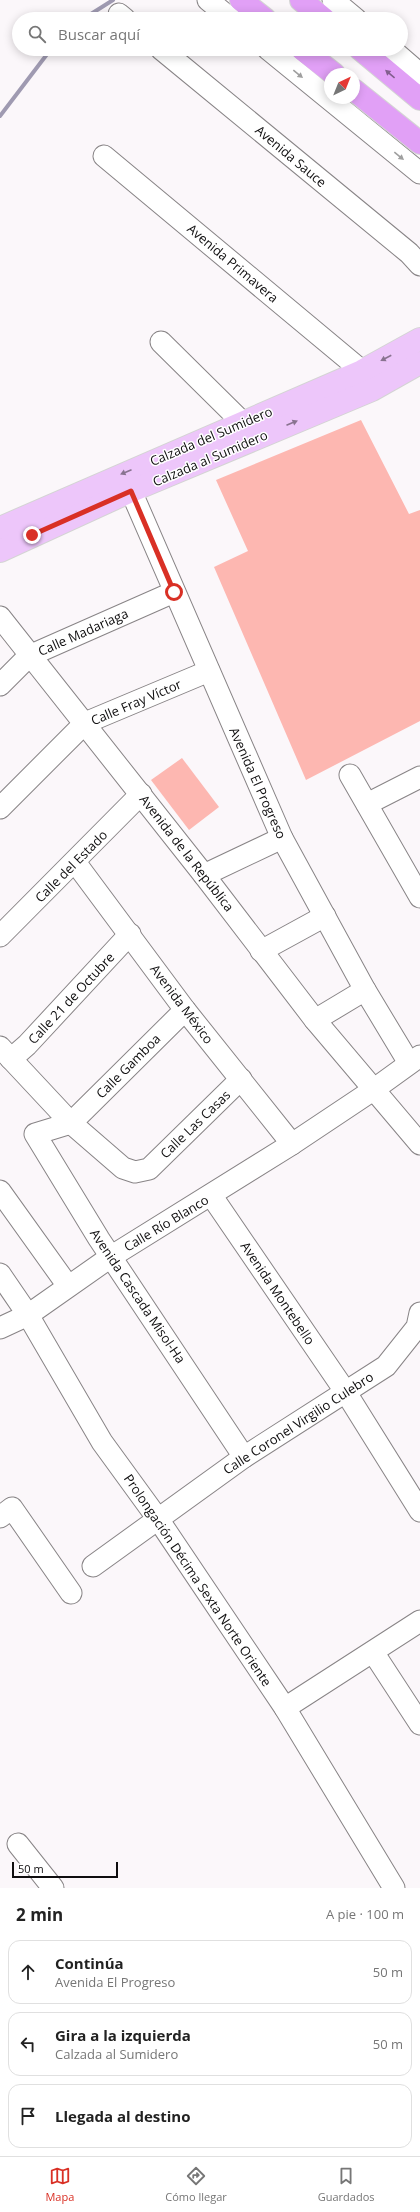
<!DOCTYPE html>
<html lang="es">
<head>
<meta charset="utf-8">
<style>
  body { margin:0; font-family:"Open Sans",sans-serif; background:#f2f2f2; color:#222 }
  .compass { position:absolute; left:324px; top:68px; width:36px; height:36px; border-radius:50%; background:#fff; box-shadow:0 2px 10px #0003; rotate:43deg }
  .scale { position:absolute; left:12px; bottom:10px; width:106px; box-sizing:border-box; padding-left:4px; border:2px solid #0f0e0f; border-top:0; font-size:11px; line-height:14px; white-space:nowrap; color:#0f0e0f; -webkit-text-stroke:3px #fff; paint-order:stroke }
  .stop { position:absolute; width:12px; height:12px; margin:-9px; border:3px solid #d93025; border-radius:50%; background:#fff }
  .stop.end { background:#d93025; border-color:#fff; box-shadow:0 1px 4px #0008 }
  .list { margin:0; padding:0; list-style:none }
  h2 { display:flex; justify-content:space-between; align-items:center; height:52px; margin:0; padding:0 16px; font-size:17px }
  h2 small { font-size:13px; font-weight:400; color:#767676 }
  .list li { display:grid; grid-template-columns:26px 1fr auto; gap:12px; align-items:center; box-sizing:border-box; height:64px; margin:0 8px 8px; padding:0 8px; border:1px solid #e0e0e0; border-radius:12px }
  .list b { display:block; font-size:15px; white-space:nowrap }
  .list p { margin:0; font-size:13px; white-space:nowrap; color:#767676 }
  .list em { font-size:13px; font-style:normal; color:#767676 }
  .icon { flex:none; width:22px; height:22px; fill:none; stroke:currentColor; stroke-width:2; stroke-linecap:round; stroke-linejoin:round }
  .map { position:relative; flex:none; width:420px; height:1888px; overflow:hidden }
  .search { position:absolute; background:#fff; box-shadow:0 2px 10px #0003; left:12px; right:12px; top:12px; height:44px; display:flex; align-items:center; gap:10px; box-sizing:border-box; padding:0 14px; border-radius:22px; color:#767676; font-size:15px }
  .sheet { height:268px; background:#fff }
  nav { display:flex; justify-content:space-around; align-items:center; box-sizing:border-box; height:56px; border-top:1px solid #e0e0e0; background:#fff; font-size:11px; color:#767676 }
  nav a { display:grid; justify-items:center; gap:2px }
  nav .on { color:#d93025 }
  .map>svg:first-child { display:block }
  .green { fill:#fdb7b1 }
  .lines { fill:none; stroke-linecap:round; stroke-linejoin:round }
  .stream { stroke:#9f9ab1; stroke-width:4 }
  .minor-casing { stroke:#888486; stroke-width:23 }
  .major-casing { stroke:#d4d4d4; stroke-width:24 }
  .highway-casing { stroke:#d4d4d4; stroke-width:24 }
  .minor { stroke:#fff; stroke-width:21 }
  .major { stroke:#edc6fa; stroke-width:22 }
  .highway { stroke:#e1a0f6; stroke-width:22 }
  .oneway { fill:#9f9f9f }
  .oneway2 { fill:#825e8e }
  .oneway3 { fill:#897390 }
  .route { stroke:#d93025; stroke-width:5 }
  .labels { text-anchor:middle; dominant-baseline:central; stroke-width:3; stroke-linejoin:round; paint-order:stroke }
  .street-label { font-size:13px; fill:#0f0e0f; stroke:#fff }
</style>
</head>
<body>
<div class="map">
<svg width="420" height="1888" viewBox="0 0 420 1888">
  <rect width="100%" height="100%" fill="#fbf7fa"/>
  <!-- green -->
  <g class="green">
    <polygon points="361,420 409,514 420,510 420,721 306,780 214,567 248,551 216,480"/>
    <polygon points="182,758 219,807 189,830 151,780"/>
  </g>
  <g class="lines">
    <!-- stream -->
    <g class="stream">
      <polyline points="83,19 113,0"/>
      <polyline points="0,116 51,49"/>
    </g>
    <defs>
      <g id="minor">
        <polyline points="208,0 231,19"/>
        <polyline points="333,0 356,19"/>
        <polyline points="119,14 125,19"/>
        <polyline points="161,49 409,253 420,265"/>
        <polyline points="268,49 420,173"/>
        <polyline points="391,49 420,74"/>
        <polyline points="104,156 362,371"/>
        <polyline points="161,342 243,423"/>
        <polyline points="131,491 282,838 365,990 409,1063"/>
        <polyline points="0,617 204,875 315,1020 420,1144"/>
        <polyline points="0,685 29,656 174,592"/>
        <polyline points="350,775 420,897"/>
        <polyline points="367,804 420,777"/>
        <polyline points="0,808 85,723 209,671"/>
        <polyline points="75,862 185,1010 292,1144"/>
        <polyline points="204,875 282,838"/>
        <polyline points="0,936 141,794"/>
        <polyline points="261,951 325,916"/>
        <polyline points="185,1010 71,1123 35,1134 99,1239 244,1457"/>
        <polyline points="315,1020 365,990"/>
        <polyline points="0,1047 71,1123 123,1168 135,1172 149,1169 241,1079"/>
        <polyline points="11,1059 27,1045 130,934"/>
        <polyline points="0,1191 68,1286"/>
        <polyline points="211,1195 345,1391 420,1511"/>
        <polyline points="0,1274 28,1315 102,1442 158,1519 285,1708 394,1888"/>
        <polyline points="0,1328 28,1315 112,1256 292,1144 373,1090 420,1056"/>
        <polyline points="0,1517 12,1508 71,1593"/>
        <polyline points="93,1566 244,1457 386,1366 417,1327 420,1313"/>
        <polyline points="373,1652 420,1724"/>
        <polyline points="285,1708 420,1621"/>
        <polyline points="18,1844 53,1888"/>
      </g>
      <g id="major">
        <polyline points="0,528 362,371 420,339"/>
        <polyline points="0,551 131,491 372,390 420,363"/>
      </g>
      <g id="highway">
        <polyline points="241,0 265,19"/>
        <polyline points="301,0 324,19"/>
        <polyline points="302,49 334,74"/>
        <polyline points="360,49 420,99"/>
        <polyline points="354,90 420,143"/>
      </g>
    </defs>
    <!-- minor casing -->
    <use href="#minor" class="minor-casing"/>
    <!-- major casing -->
    <use href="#major" class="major-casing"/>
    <!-- highway casing -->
    <use href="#highway" class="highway-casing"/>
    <!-- minor -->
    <use href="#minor" class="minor"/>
    <!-- major -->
    <use href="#major" class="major"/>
    <!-- highway -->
    <use href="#highway" class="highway"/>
  </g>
  <!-- one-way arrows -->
  <defs><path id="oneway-solid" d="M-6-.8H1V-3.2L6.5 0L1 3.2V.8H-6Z"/></defs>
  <g class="oneway">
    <use href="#oneway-solid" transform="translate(298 74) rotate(39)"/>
    <use href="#oneway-solid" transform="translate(399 156) rotate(39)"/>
  </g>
  <use class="oneway2" href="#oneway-solid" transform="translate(390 74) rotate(-140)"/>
  <g class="oneway3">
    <use href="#oneway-solid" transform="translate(386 358) rotate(152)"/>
    <use href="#oneway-solid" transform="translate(292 423) rotate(-23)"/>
    <use href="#oneway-solid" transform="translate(126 472) rotate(157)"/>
  </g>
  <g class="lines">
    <!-- route -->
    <polyline class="route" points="32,535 131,491 174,592"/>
  </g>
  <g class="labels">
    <!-- street labels -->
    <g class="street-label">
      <text transform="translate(291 156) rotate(40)">Avenida Sauce</text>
      <text transform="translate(233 263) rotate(40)">Avenida Primavera</text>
      <text transform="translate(211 436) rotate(-23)">Calzada del Sumidero</text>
      <text transform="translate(210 458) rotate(-23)">Calzada al Sumidero</text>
      <text transform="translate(83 632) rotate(-24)">Calle Madariaga</text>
      <text transform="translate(136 702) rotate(-23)">Calle Fray Víctor</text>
      <text transform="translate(258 783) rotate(66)">Avenida El Progreso</text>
      <text transform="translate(187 853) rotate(52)">Avenida de la República</text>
      <text transform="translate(71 866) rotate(-45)">Calle del Estado</text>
      <text transform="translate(71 998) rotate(-47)">Calle 21 de Octubre</text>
      <text transform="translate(182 1004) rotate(53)">Avenida México</text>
      <text transform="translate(128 1066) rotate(-45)">Calle Gamboa</text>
      <text transform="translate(195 1124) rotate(-44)">Calle Las Casas</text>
      <text transform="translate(166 1223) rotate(-31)">Calle Río Blanco</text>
      <text transform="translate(278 1293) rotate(56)">Avenida Montebello</text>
      <text transform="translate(138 1296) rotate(56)">Avenida Cascada Misol-Ha</text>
      <text transform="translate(298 1423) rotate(-33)">Calle Coronel Virgilio Culebro</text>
      <text transform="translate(198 1580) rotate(56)">Prolongación Décima Sexta Norte Oriente</text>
    </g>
  </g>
</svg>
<svg class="compass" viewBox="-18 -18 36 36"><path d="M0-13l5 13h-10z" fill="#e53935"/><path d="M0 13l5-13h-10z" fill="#767676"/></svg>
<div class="scale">50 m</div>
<div class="stop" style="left:174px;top:592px"></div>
<div class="stop end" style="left:32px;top:535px"></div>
<div class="search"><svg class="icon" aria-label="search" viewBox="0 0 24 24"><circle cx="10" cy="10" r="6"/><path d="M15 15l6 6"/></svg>Buscar aquí</div>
</div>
<section class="sheet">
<h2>2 min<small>A pie · 100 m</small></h2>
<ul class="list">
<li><svg class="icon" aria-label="ahead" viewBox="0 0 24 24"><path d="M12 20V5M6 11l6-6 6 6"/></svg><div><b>Continúa</b><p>Avenida El Progreso</p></div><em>50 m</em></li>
<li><svg class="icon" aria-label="left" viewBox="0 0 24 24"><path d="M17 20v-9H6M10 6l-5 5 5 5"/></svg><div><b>Gira a la izquierda</b><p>Calzada al Sumidero</p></div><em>50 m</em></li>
<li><svg class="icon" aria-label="arrive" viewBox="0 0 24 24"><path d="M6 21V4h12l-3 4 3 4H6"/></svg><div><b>Llegada al destino</b></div></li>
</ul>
</section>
<nav>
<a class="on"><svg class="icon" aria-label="map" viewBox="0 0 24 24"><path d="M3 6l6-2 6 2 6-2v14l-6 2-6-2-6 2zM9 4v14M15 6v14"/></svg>Mapa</a>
<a><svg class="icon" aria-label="directions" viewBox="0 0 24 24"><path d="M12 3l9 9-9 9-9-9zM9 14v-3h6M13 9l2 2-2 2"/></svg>Cómo llegar</a>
<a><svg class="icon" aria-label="saved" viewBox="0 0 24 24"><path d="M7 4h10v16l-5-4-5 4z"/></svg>Guardados</a>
</nav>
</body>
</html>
